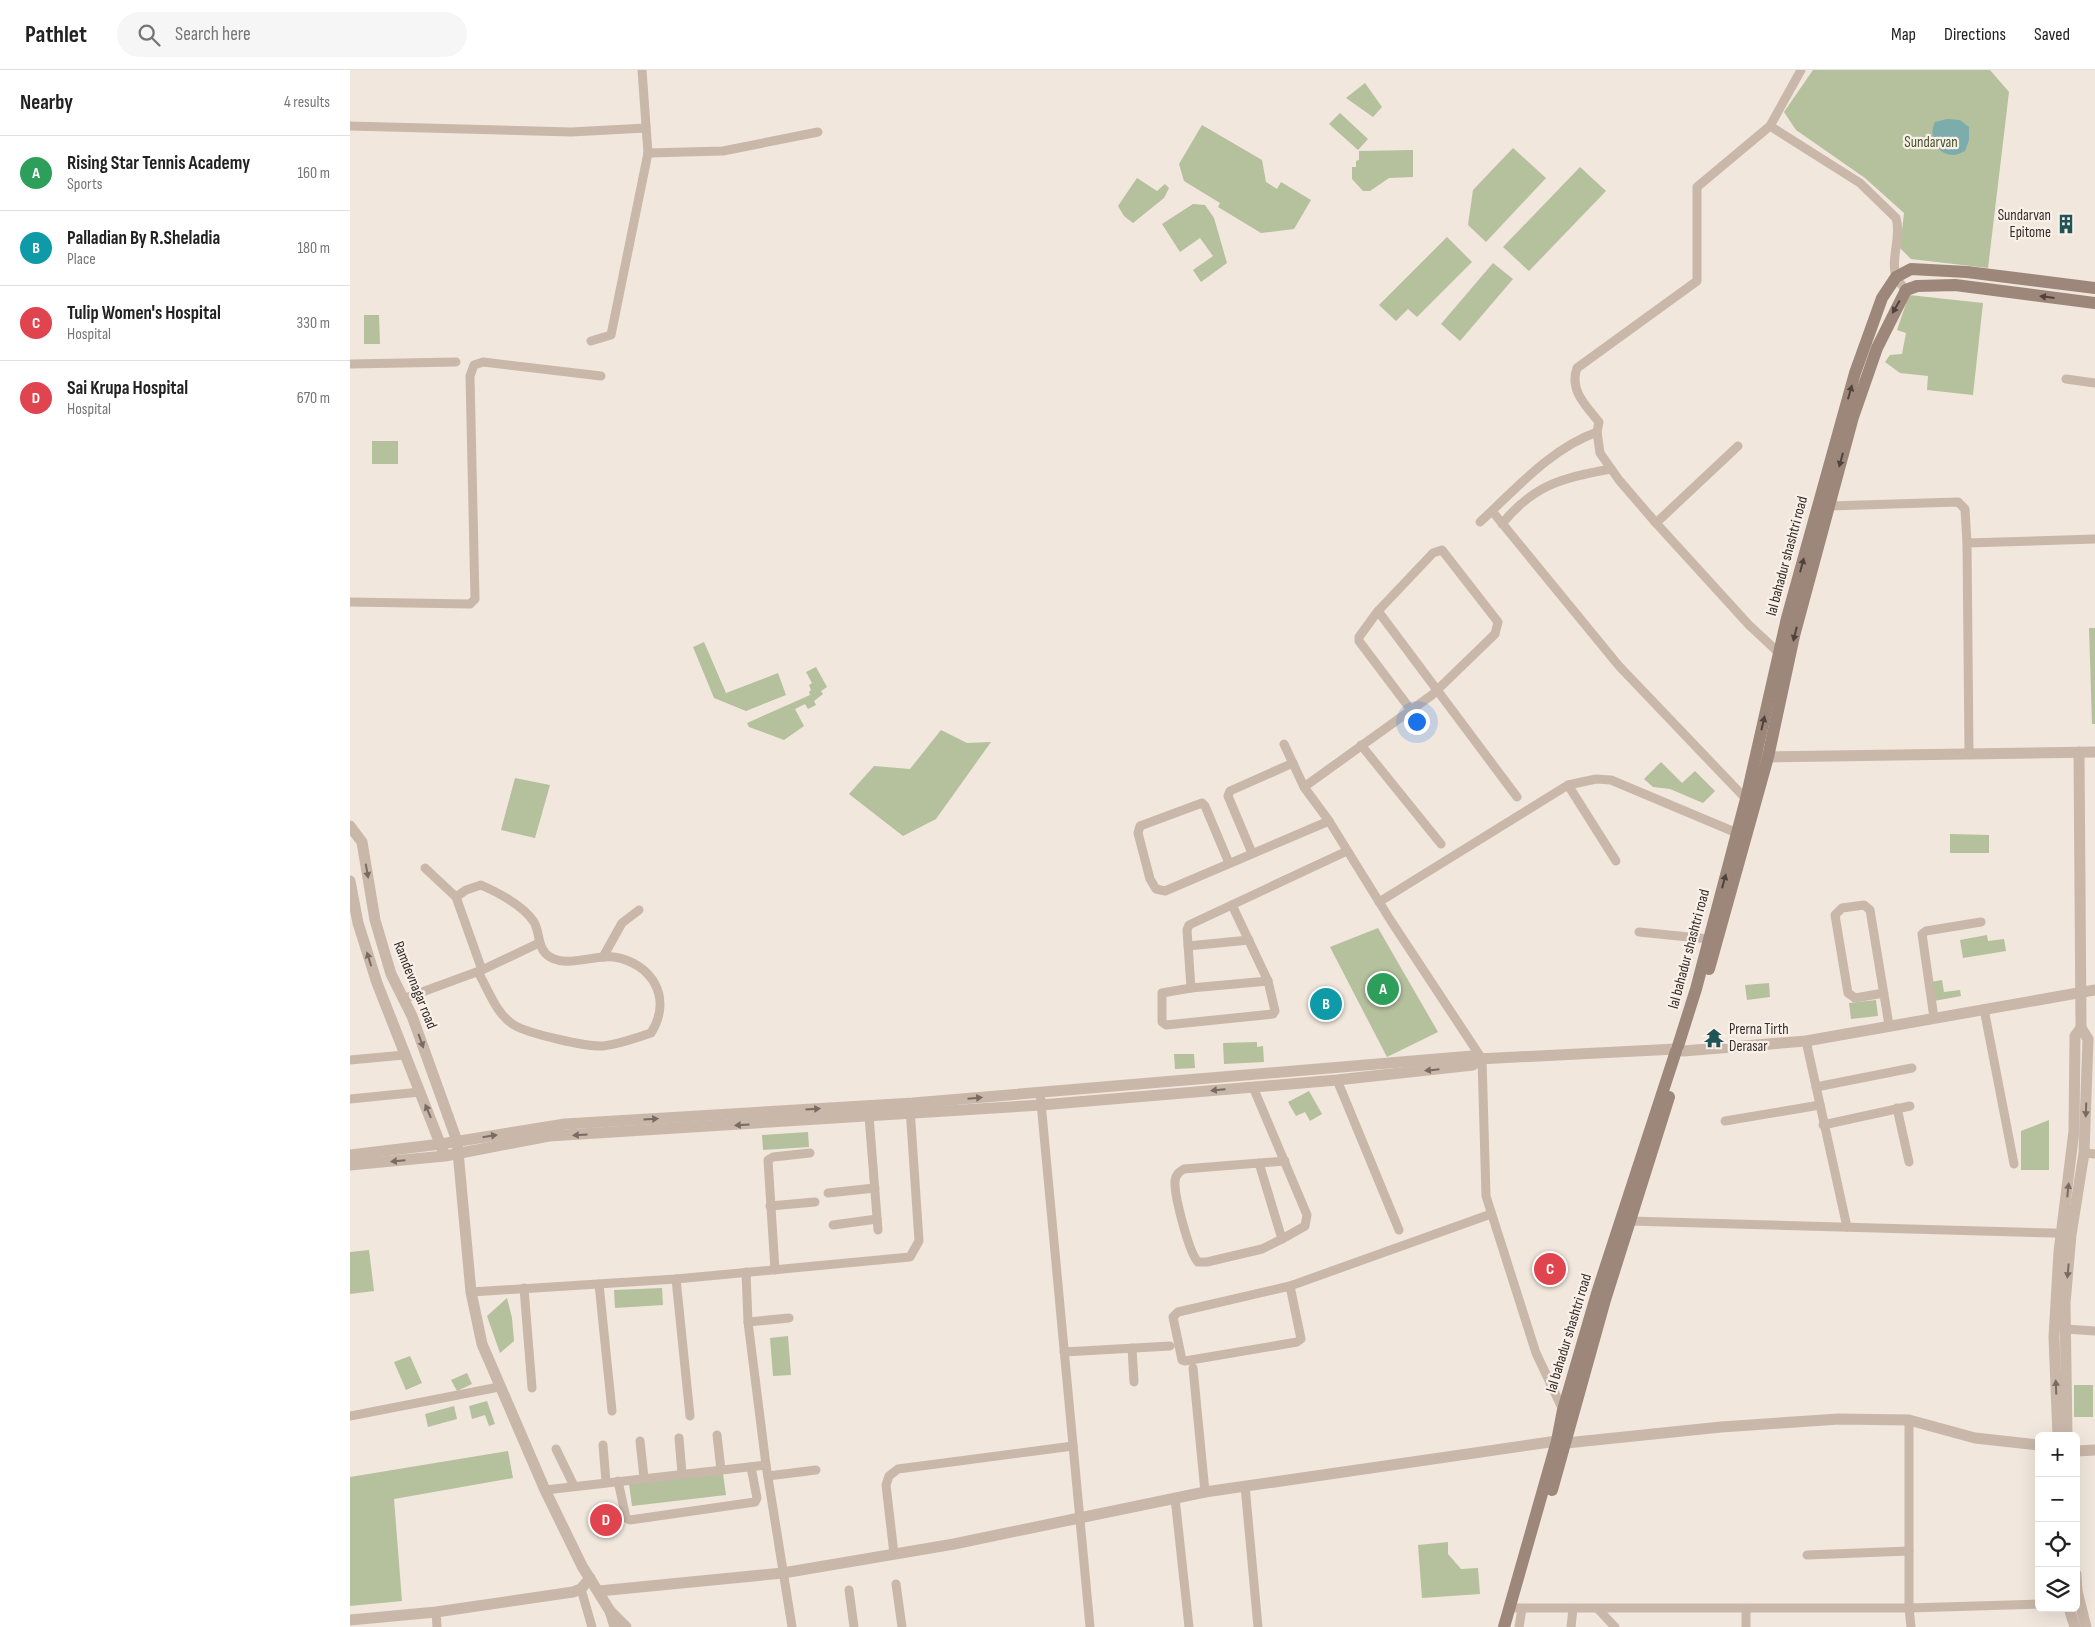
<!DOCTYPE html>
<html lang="en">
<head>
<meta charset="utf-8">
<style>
  body { margin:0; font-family:"Sofia Sans Condensed",sans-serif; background:#f6f6f6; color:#222 }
  .controls { position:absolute; right:15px; bottom:15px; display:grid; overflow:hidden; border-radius:8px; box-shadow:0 5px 20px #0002 }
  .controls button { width:45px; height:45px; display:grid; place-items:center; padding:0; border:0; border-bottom:1px solid #e0e0e0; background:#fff; color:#222; font:25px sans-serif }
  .you { position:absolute; left:1066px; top:651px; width:18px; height:18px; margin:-12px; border:4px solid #fff; border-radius:50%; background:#1a73e8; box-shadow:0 0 0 8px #1a73e833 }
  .badge { display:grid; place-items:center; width:32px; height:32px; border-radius:50%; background:#b45309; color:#fff; font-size:16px; font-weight:700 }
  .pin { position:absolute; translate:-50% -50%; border:2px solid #fff; box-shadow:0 1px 5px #0006 }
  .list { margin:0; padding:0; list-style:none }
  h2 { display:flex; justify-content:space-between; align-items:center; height:65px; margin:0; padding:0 20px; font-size:21px }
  h2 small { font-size:16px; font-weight:400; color:#767676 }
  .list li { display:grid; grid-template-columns:32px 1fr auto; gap:15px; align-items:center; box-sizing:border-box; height:75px; padding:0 20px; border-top:1px solid #e0e0e0 }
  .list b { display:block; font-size:19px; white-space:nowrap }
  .list p { margin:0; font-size:16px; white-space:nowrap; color:#767676 }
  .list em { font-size:16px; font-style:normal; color:#767676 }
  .icon { flex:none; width:28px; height:28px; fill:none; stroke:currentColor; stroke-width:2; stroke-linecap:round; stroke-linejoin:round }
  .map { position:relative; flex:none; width:1745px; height:1557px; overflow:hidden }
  header { display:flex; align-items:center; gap:30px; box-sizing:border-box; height:70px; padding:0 25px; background:#fff; border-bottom:1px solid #e0e0e0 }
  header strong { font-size:24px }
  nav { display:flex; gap:28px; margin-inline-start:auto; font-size:18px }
  .search { width:350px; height:45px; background:#f6f6f6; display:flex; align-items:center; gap:12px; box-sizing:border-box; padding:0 18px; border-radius:28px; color:#767676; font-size:19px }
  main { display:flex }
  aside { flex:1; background:#fff }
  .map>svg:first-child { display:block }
  .green { fill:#b5c09d }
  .water { fill:#7dacad }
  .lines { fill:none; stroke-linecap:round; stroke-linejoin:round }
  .minor { stroke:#c9b7a9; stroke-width:9 }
  .tertiary { stroke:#c9b7a9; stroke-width:11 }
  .secondary { stroke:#9d867a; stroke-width:12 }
  .oneway { fill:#50433d }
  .oneway2 { fill:#786b63 }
  .labels { text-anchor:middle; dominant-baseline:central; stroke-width:4.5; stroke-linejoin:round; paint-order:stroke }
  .park-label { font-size:15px; fill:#46542d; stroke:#f9f1e9 }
  .poi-label { font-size:15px; fill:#362d29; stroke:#f9f1e9; text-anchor:end }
  .street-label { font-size:15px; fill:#362d29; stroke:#f9f1e9 }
</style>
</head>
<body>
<header>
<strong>Pathlet</strong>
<div class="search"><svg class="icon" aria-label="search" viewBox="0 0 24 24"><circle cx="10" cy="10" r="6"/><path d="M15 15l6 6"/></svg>Search here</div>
<nav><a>Map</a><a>Directions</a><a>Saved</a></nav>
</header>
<main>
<aside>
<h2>Nearby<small>4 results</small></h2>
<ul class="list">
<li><span class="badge" style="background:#2e9e5b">A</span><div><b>Rising Star Tennis Academy</b><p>Sports</p></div><em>160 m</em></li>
<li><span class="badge" style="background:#0f9aa8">B</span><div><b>Palladian By R.Sheladia</b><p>Place</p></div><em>180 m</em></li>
<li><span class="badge" style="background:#e0444e">C</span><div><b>Tulip Women's Hospital</b><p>Hospital</p></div><em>330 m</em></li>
<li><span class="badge" style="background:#e0444e">D</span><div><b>Sai Krupa Hospital</b><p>Hospital</p></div><em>670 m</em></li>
</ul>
</aside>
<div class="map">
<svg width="1745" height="1557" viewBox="0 0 1745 1557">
  <rect width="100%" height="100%" fill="#f1e7dd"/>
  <!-- green -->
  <g class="green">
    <polygon points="1463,0 1640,0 1659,22 1638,198 1561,189 1550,178 1554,143 1515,108 1446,60 1434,42"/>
    <polygon points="1015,13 1032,37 1023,47 996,28"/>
    <polygon points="990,43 1018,69 1008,80 979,54"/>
    <polygon points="852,55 912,90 916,112 927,119 931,112 961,130 944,159 911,163 868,137 870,133 834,111 829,94"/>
    <polygon points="1163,78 1196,108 1136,172 1118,155 1123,120"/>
    <polygon points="1063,80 1063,107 1039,108 1020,121 1013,121 1002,109 1002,97 1006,97 1006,91 1009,90 1009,81"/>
    <polygon points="1230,97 1256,121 1179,201 1153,177"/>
    <polygon points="787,108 807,121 815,114 819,118 814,128 783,153 774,146 768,136"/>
    <polygon points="843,134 855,135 864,148 877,193 851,212 843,200 863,186 850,168 830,182 812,154"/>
    <polygon points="1097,167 1122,192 1067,247 1058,239 1046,251 1029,235"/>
    <polygon points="1143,193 1163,209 1110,271 1091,254"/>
    <polygon points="1559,225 1633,233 1623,325 1577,320 1578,306 1550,303 1535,292 1540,285 1552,284 1556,263 1547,260"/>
    <polygon points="14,245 29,245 30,274 14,274"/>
    <rect x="22" y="371" width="26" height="23"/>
    <polygon points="1739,558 1745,558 1745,654 1742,654"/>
    <polygon points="354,572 376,623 428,603 436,625 396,641 364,628 343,577"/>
    <polygon points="466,597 477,617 471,621 473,624 464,631 466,635 458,639 455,634 445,639 454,656 434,670 399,657 397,653 460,625 459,622 461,620 459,615 462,613 456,602"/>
    <polygon points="591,660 617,673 641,672 586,749 553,766 499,724 524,696 560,699"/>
    <polygon points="1311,692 1332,713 1345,701 1365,721 1353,733 1320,719 1303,717 1294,709"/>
    <polygon points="165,708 200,715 185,768 151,760"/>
    <polygon points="1600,764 1639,765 1639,783 1600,783"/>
    <polygon points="1028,858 1088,962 1037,987 980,877"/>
    <polygon points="1637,865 1638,871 1654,869 1656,881 1613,888 1610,870"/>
    <polygon points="1592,910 1594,922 1610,920 1611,926 1584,931 1581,912"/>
    <polygon points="1419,913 1420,927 1397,930 1395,915"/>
    <polygon points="1526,930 1528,946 1501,949 1499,933"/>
    <polygon points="907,972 907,977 913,976 914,992 874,994 873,973"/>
    <polygon points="824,984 844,984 845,998 825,999"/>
    <polygon points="959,1021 972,1044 960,1051 955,1042 946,1046 938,1032"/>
    <polygon points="1699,1050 1699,1100 1671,1100 1671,1061"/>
    <polygon points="458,1062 459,1077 413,1080 412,1065"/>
    <polygon points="19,1180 24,1221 0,1224 0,1182"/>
    <polygon points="312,1218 313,1235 265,1238 264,1220"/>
    <polygon points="157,1228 162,1248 164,1271 150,1283 137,1246"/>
    <polygon points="438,1266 441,1305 423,1306 420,1268"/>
    <polygon points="60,1286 72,1313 56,1320 44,1292"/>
    <polygon points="117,1303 122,1314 107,1321 101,1310"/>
    <rect x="1724" y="1315" width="19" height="32"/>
    <polygon points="137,1331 145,1354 139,1356 135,1345 122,1349 119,1336"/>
    <polygon points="104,1336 107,1349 78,1357 75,1344"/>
    <polygon points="158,1381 163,1408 44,1429 52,1531 0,1536 0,1407"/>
    <polygon points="373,1404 376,1425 282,1436 279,1414"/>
    <polygon points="1098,1472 1098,1484 1111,1499 1128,1498 1130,1524 1072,1528 1068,1475"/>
  </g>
  <!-- water -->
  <path class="water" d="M 1597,49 L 1610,50 L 1619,57 L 1619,70 L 1615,81 C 1611,83 1607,85 1603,85 C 1586,85 1578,65 1585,52 Z"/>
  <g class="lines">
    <!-- minor -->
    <g class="minor">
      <polyline points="292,0 298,83 373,81 468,62"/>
      <path d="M 1451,0 L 1420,56 L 1510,113 L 1546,148 C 1552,167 1540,188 1546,207 C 1548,212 1553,216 1556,220"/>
      <polyline points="0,56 221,62 296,58"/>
      <polyline points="241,271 261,265 298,83"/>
      <polyline points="0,294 106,292"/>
      <polyline points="1716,309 1745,313"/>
      <polyline points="1247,362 1250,383 1269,410 1306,453 1388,376"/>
      <polyline points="1479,436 1608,432 1615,439 1617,473"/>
      <polyline points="1142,441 1269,596 1396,729"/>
      <path d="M 1130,452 C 1166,419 1200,379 1247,362 L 1249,352 C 1236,336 1219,320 1227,298 L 1347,211 L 1347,117 L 1420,56"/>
      <polyline points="1306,453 1399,555 1429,583"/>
      <path d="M 1152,454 C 1183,415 1214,407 1261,399"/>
      <polyline points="0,532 120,534 125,529 120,306 124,295 133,292 251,306"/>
      <polyline points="1028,541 1167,727"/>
      <polyline points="934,674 954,717 979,751 1041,851 1132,989 1136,1126 1186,1283 1213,1340"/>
      <polyline points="1011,675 1091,774"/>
      <polyline points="1619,683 1617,473 1745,469"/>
      <polyline points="1218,715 1266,791"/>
      <polyline points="954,717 1082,625 1145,564 1148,552 1092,480 1083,483 1028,541 1009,567 1009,571 1061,640"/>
      <polyline points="902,783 878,726 880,721 943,693"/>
      <polyline points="879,793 855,736 852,733 790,756 788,763 800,809 806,819 815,821 979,751"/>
      <polyline points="75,798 106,827"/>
      <polyline points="1029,832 1218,715 1246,709 1261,710 1387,763"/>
      <polyline points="1289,862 1359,869"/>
      <polyline points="838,876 899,870"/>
      <polyline points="253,887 272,853 289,840"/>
      <path d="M 128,902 C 138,919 146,944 164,955 C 179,964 237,977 253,976 C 270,974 286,968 301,963 C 323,928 302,893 264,887 C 244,884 213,900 196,884 C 187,875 190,862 184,852 C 173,835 149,823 131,815 L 116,820 L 106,827 L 132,900"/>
      <polyline points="918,911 841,918 837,860 839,855 997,781"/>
      <polyline points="841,918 812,923 812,952 816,955 923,944 925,941 918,911 882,835"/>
      <polyline points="1534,923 1505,928 1498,923 1485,845 1492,838 1514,835 1520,840 1539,955"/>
      <polyline points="53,929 132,900 189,873"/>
      <polyline points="1634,939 1664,1094"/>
      <polyline points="1584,948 1572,864 1576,861 1631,852"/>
      <polyline points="1456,971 1497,1157"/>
      <polyline points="0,990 54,985"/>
      <polyline points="987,1010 1049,1160"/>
      <polyline points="903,1017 957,1145 955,1156 932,1169"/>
      <polyline points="1466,1017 1562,998"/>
      <polyline points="690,1022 740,1557"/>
      <polyline points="0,1029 70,1022"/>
      <polyline points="1547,1038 1559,1092"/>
      <polyline points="519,1046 528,1160"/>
      <polyline points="1375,1051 1470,1035"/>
      <polyline points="1473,1055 1560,1036"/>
      <polyline points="1734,1083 1745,1084"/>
      <path d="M 909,1093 L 932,1169 L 912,1179 L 857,1192 L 848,1192 C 839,1183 824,1125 825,1111 C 826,1104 829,1102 834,1099 L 935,1091"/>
      <polyline points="478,1123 525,1118"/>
      <polyline points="420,1136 465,1132"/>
      <polyline points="1280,1151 1704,1163 1717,1165"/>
      <polyline points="483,1155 527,1149"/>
      <polyline points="425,1200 418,1090 423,1087 460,1083"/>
      <polyline points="396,1202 398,1252 416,1395 442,1557"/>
      <polyline points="326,1209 340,1346"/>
      <polyline points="249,1214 262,1341"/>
      <polyline points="940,1216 951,1269 947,1272 835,1291 832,1290 823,1247 828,1242 940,1216 1141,1144"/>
      <polyline points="174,1218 182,1318"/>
      <polyline points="121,1222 326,1209 560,1187 569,1171 560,1038"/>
      <polyline points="398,1252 439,1248"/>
      <polyline points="1715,1259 1745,1261"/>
      <polyline points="782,1278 784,1312"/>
      <polyline points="714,1282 820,1276"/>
      <polyline points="843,1298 855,1422"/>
      <polyline points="0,1346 149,1317"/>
      <polyline points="1559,1350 1559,1538 1561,1557"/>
      <polyline points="367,1365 371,1400"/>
      <polyline points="329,1368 332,1404"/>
      <polyline points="290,1371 294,1408"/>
      <polyline points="253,1375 256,1412"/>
      <polyline points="206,1379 224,1416"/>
      <polyline points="418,1406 466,1400"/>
      <polyline points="268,1411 276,1448 280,1450 405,1432 407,1428 401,1397"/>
      <polyline points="895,1416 908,1557"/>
      <polyline points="195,1420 416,1395"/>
      <polyline points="825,1428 839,1557"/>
      <polyline points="544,1484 536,1415 539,1406 548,1399 723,1376"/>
      <polyline points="1457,1485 1559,1481"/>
      <polyline points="546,1514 552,1557"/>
      <polyline points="231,1519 242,1557"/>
      <polyline points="499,1520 504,1557"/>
      <polyline points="1159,1538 1559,1538 1689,1534"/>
      <polyline points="1248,1539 1265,1557"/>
      <polyline points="86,1542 87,1557"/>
      <polyline points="1169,1557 1172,1539"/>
      <polyline points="1221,1557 1223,1539"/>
      <polyline points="1396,1557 1396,1539"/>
    </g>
    <!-- tertiary -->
    <g class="tertiary">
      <polyline points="1410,687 1745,682"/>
      <polyline points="0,756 12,772 25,850 41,904 62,946 107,1071 121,1222 132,1274 195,1420 232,1496 260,1541 265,1557"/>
      <polyline points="0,811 8,853 27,913 93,1081"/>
      <polyline points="1333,981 1456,971 1745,920"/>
      <polyline points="0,1085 91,1074 215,1054 563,1033 1122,986 1128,989 1326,979"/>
      <polyline points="0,1095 95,1086 199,1066 691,1035 987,1010 1123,995 1128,989"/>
      <polyline points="1708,1366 1704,1267 1709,1182 1724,1061 1725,966 1731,958"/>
      <polyline points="1717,1366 1715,1233 1721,1165 1734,1083 1738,969 1731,958 1729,682"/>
      <polyline points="1726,1381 1745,1380"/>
      <polyline points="1726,1504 1727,1521 1736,1557"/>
      <polyline points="249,1521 433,1503 604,1474 855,1422 1207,1371 1216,1373 1371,1357 1489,1349 1559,1350 1625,1368 1689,1375"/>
      <polyline points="1719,1538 1725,1557"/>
      <polyline points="261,1542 276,1557"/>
      <polyline points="0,1550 86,1542 223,1522 231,1519 240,1508"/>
    </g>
    <!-- secondary -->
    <g class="secondary">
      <polyline points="1359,899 1418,687 1444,566 1503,347 1527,278 1556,220 1567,216 1605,215 1745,233"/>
      <polyline points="1328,976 1346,919 1396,729 1437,548 1505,303 1532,228 1546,207 1561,199 1617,202 1745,218"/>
      <polyline points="1202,1420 1255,1230 1319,1027"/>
      <polyline points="1154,1557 1207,1371 1213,1340 1248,1220 1326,981"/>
    </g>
  </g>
  <!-- one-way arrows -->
  <defs><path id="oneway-solid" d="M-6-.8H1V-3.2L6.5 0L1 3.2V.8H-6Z" transform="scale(1.25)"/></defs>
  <g class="oneway">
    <use href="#oneway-solid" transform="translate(1697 227) rotate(-173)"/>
    <use href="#oneway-solid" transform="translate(1546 237) rotate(120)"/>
    <use href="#oneway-solid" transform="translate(1500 322) rotate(-74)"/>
    <use href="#oneway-solid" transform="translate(1491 390) rotate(105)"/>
    <use href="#oneway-solid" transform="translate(1452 495) rotate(-75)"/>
    <use href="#oneway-solid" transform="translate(1445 564) rotate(104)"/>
    <use href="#oneway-solid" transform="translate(1413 653) rotate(-77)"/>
    <use href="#oneway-solid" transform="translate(1374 811) rotate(-75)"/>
  </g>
  <g class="oneway2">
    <use href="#oneway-solid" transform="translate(17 801) rotate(80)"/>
    <use href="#oneway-solid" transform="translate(19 889) rotate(-107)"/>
    <use href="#oneway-solid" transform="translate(71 971) rotate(70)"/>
    <use href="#oneway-solid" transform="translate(1082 1000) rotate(174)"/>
    <use href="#oneway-solid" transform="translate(868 1020) rotate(175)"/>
    <use href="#oneway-solid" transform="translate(625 1028) rotate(-5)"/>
    <use href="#oneway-solid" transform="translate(463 1039) rotate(-3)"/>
    <use href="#oneway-solid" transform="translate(1736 1040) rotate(92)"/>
    <use href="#oneway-solid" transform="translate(78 1041) rotate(-113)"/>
    <use href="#oneway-solid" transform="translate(301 1049) rotate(-3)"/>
    <use href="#oneway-solid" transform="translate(392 1055) rotate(176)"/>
    <use href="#oneway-solid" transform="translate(230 1065) rotate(177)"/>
    <use href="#oneway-solid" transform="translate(140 1066) rotate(-9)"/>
    <use href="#oneway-solid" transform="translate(48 1091) rotate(175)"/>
    <use href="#oneway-solid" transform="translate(1718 1120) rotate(-84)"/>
    <use href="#oneway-solid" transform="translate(1718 1201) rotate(95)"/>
    <use href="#oneway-solid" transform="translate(1706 1317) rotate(-92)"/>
  </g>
  <!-- icons -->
  <defs>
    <symbol id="building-bare" viewBox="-9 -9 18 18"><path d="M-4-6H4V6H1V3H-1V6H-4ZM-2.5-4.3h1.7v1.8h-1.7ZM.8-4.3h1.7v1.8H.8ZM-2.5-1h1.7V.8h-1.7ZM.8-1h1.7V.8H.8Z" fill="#205457" stroke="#f9f1e9" stroke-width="2.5" paint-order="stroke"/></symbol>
    <symbol id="temple-bare" viewBox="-9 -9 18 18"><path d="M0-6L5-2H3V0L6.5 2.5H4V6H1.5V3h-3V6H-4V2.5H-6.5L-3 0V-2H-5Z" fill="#205457" stroke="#f9f1e9" stroke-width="2.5" paint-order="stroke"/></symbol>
  </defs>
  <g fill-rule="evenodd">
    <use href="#building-bare" x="1702" y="140" width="28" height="28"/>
    <use href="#temple-bare" x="1350" y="954" width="28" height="28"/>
  </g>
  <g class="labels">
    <!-- park labels -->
    <g class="park-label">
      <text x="1581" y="72">Sundarvan</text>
    </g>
    <!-- poi labels -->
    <g class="poi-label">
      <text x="1701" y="145">Sundarvan<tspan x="1701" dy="17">Epitome</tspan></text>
      <text x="1379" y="959" text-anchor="start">Prerna Tirth<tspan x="1379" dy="17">Derasar</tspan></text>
    </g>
    <!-- street labels -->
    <g class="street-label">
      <text transform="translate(1437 486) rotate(-75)">lal bahadur shashtri road</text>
      <text transform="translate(1339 879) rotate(-75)">lal bahadur shashtri road</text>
      <text transform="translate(65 915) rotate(68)">Ramdevnagar road</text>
      <text transform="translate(1219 1263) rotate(-73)">lal bahadur shashtri road</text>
    </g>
  </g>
</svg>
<div class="controls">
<button>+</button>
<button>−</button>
<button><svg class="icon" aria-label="locate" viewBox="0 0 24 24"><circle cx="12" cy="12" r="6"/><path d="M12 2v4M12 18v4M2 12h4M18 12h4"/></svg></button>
<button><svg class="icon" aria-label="layers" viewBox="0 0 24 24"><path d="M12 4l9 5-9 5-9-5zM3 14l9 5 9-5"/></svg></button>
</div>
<div class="you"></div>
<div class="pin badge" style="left:1033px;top:919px;background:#2e9e5b">A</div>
<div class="pin badge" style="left:976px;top:934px;background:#0f9aa8">B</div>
<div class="pin badge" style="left:1200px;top:1199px;background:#e0444e">C</div>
<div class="pin badge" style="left:256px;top:1450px;background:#e0444e">D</div>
</div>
</main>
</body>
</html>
